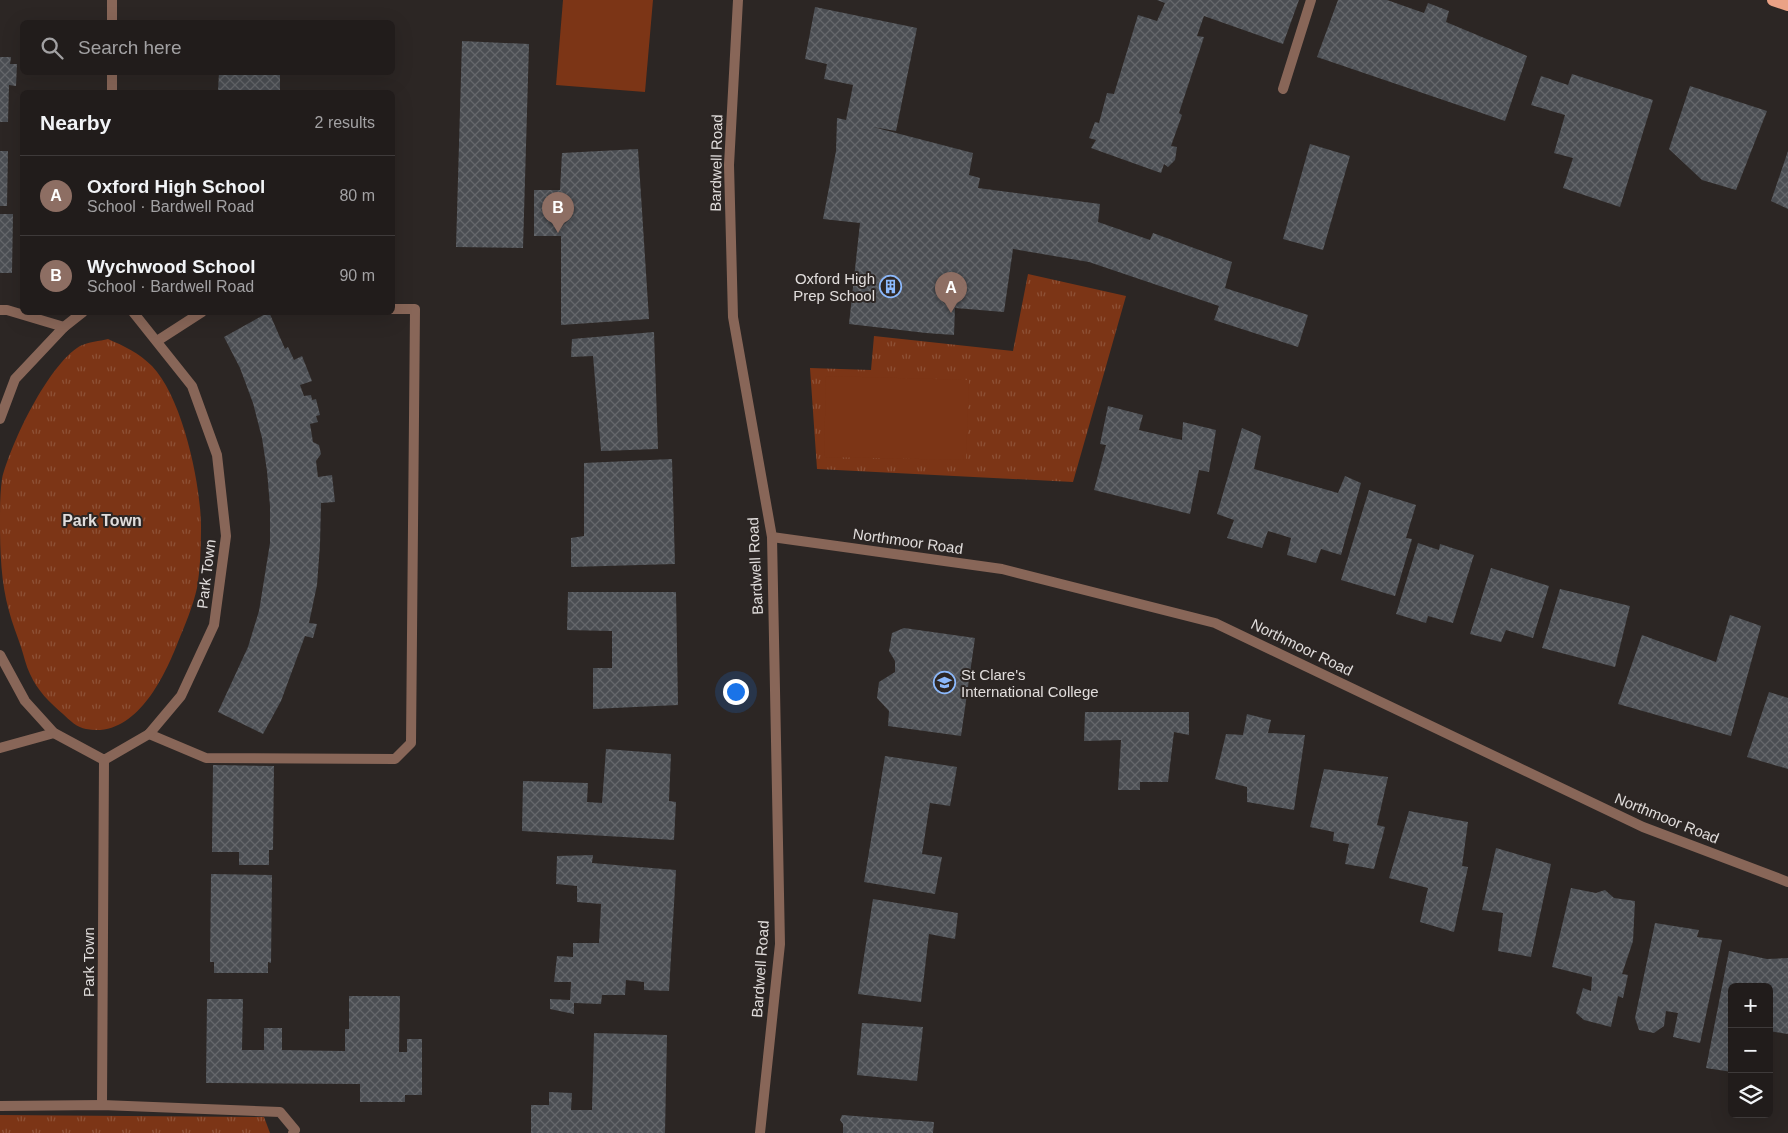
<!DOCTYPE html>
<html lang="en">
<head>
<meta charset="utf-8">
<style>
  body { margin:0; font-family:Helvetica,sans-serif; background:#292524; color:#f1f3f6 }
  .controls { position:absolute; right:15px; bottom:15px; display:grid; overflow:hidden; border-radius:8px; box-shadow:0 5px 20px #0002 }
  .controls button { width:45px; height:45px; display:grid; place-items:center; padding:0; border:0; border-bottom:1px solid #3e3a3a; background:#211c1b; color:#f1f3f6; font:25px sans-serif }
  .you { position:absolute; left:735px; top:691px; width:18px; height:18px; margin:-12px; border:4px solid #fff; border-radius:50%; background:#1a73e8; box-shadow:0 0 0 8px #1a73e833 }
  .badge { display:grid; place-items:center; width:32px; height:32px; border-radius:50%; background:#8cb9fc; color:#fff; font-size:16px; font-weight:700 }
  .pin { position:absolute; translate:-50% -41px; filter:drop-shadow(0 1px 2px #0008) }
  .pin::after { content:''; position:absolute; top:26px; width:18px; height:15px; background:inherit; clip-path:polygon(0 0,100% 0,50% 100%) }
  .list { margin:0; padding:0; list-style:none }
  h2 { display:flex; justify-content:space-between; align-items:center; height:65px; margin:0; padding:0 20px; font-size:21px }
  h2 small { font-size:16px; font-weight:400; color:#a2a1a3 }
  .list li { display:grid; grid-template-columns:32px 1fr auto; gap:15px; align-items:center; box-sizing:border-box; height:80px; padding:0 20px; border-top:1px solid #3e3a3a }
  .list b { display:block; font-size:19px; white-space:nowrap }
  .list p { margin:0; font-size:16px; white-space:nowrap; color:#a2a1a3 }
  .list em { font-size:16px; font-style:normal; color:#a2a1a3 }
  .icon { flex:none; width:28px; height:28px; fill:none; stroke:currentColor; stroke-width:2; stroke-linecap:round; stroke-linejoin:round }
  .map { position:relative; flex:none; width:1788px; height:1133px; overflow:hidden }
  .search { position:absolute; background:#211c1b; box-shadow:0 5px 20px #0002; left:20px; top:20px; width:375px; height:55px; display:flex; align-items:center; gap:12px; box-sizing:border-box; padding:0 18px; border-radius:8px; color:#a2a1a3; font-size:19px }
  .panel { position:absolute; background:#211c1b; box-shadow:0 5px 20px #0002; left:20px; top:90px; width:375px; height:225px; border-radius:8px }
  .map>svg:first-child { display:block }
  .grass { fill:url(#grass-tufts) }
  .garden { fill:#7c3516 }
  .building { fill:url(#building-cross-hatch) }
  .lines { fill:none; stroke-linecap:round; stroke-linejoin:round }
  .service { stroke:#886658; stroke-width:10 }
  .minor { stroke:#886658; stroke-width:10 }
  .primary { stroke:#eaa286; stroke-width:12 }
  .labels { text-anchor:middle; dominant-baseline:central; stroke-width:4; stroke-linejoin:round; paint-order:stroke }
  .street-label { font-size:15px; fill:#e1dddc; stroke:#2c2624 }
  .poi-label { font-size:15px; fill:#e1dddc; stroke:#2c2624; text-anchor:end }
  .neighbourhood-label { font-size:16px; font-weight:bold; fill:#e1dddc; stroke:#2c2624 }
</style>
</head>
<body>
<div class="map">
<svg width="1788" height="1133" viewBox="0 0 1788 1133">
  <defs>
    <pattern id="grass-tufts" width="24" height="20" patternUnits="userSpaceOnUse" patternTransform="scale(1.25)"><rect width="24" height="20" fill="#7c3516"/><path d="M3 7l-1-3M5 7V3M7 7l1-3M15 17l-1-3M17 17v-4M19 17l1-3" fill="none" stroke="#8e5237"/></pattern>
    <pattern id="building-cross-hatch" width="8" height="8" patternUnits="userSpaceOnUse" patternTransform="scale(1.25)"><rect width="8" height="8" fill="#4b4e53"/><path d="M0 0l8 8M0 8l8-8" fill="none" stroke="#65676b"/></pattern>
  </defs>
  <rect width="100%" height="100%" fill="#2c2624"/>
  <!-- grass -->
  <g class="grass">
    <polygon points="1028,274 1126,296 1073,482 817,469 810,368 871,370 874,336 1013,351"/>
    <path d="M 108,339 C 124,346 139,353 152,366 C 183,398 202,488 201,531 C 201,550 200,570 197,588 C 193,606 185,625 178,642 C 164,678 135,739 86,729 C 78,728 69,720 63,714 C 50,703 37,690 30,674 C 26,666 24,656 21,647 C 17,635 12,623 9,611 C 1,583 0,551 0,522 C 0,508 0,493 2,479 C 11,443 48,365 80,346 C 88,342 100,341 108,339 Z"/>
    <polygon points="0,1115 264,1117 270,1133 0,1133"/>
  </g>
  <!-- garden -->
  <g class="garden">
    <polygon points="563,0 653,0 645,92 556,85"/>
    <polygon points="826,376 969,380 966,460 824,457"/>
  </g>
  <!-- building -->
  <g class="building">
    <polygon points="1157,0 1299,0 1283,44 1204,16 1197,36 1204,37 1179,113 1182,115 1171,146 1177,147 1175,160 1168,167 1164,164 1161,173 1091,148 1096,140 1089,138 1095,122 1099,123 1107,93 1114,94 1138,15 1157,21 1165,3"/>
    <polygon points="1338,0 1387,0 1424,13 1428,3 1449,11 1446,22 1527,56 1505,121 1317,57"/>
    <polygon points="815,7 917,28 896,131 873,127 973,153 969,175 980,178 978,188 1100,204 1098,222 1150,240 1153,233 1232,262 1225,288 1308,315 1298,347 1214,320 1219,306 1089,262 1013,249 1004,312 955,308 954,335 926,333 849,324 860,223 823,219 836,151 837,118 846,120 853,85 824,79 827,64 805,59"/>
    <polygon points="462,41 529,44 523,248 456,247"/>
    <polygon points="0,57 11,57 10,64 17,64 16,86 9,85 8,122 0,122"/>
    <polygon points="219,72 280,72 280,92 218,92"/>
    <polygon points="1572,74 1653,100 1620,207 1563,188 1573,158 1554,153 1565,115 1531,105 1541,76 1568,85"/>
    <polygon points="1690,86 1767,111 1736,190 1702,180 1669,149"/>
    <polygon points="1310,144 1350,156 1323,250 1283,239"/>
    <polygon points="638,149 649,319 561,325 561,236 534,236 534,190 560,190 562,153"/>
    <polygon points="0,151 8,151 7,206 0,206"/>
    <polygon points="1788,151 1788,209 1771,201"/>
    <polygon points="0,214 13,214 12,273 0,273"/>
    <polygon points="269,312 285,349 288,347 294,360 302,356 312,381 300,385 304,396 311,395 312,400 316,399 320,415 316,416 318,422 310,424 313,442 319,445 321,454 316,461 318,477 332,475 335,502 321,503 320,545 317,585 309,623 317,624 313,638 305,636 281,701 263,734 218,712 248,647 259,611 270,543 270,506 267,471 262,438 253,403 240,368 224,337"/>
    <polygon points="654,332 658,449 601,451 593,356 571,357 572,339"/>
    <polygon points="1108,406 1143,415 1139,430 1182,440 1183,422 1216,430 1209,472 1199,470 1190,514 1094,490 1106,445 1100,444"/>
    <polygon points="1242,428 1261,436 1254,469 1338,493 1345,476 1361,483 1341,555 1321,549 1316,563 1287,555 1291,538 1268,531 1262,548 1227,538 1234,520 1217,514"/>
    <polygon points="672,459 675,564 571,567 571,538 584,536 584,463"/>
    <polygon points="1369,490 1416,505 1406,538 1412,539 1395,596 1341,580"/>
    <polygon points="1418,543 1439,550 1440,544 1474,555 1453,623 1428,616 1426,623 1396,614"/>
    <polygon points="1491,568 1549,586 1533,638 1506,630 1501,642 1470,634"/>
    <polygon points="1560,589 1630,606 1615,667 1542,648"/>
    <polygon points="568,592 676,592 678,705 593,709 593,668 612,668 612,631 567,630"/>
    <polygon points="1730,615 1761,626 1731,736 1618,704 1642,635 1716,662"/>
    <polygon points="904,628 975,638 961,736 888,726 889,711 877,698 879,682 895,672 895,661 889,651 892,633"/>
    <polygon points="1769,692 1788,698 1788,769 1747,757"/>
    <polygon points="1085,712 1189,712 1189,735 1174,732 1168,782 1140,782 1140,790 1118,790 1121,740 1084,741"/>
    <polygon points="1247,714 1271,720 1268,733 1305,735 1294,810 1247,802 1247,787 1215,779 1226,734 1243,735"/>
    <polygon points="606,749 671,754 669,801 676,802 674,840 522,831 523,781 588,783 587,802 602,803"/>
    <polygon points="885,756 957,767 950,806 930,803 922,854 942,857 935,894 864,882"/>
    <polygon points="213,765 274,766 273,850 269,850 269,865 239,865 239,852 212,852"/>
    <polygon points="1324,769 1388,777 1377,825 1385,827 1374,869 1345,864 1349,844 1333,841 1334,832 1310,827"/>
    <polygon points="1409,811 1468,822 1462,866 1468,867 1454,932 1420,922 1428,888 1389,878"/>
    <polygon points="1496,848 1551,864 1531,957 1498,951 1503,913 1482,910"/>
    <polygon points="593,855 592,863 676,870 669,991 644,990 644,982 626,980 625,995 602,995 601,1004 574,1003 574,1014 550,1009 550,999 570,1000 571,982 554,982 557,956 573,957 573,943 599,943 601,904 577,902 577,886 556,884 557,856"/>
    <polygon points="211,874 272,875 271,963 268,962 268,973 214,973 214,962 210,962"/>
    <polygon points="1571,888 1596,893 1605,890 1614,898 1635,901 1633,941 1622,974 1628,975 1623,998 1618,996 1611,1027 1584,1020 1576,1013 1583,988 1591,991 1592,977 1552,967"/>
    <polygon points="873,899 958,913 955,939 929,934 921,1002 858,994"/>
    <polygon points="1655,923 1699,930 1697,937 1722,940 1700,1043 1673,1037 1678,1013 1666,1011 1664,1026 1654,1033 1639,1030 1635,1018"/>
    <polygon points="1729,951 1767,959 1788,958 1788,1034 1769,1031 1769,987 1732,987 1732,1072 1706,1068"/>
    <polygon points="349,996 400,996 399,1052 407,1052 407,1039 422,1039 422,1095 405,1095 405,1102 360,1102 360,1084 206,1083 207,999 243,999 242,1050 264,1050 264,1028 282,1028 282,1050 345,1051 345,1029 349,1029"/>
    <polygon points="862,1023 923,1027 917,1081 857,1075"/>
    <polygon points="594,1033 667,1035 665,1133 531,1133 531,1105 549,1105 549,1092 572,1093 571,1110 592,1110"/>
    <polygon points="842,1115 934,1122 933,1133 843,1133 843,1124 840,1120"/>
  </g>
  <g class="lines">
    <!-- service -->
    <g class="service">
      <polyline points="1283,89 1311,0"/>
      <polyline points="0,310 7,310 64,327"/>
      <polyline points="157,341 202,312"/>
      <polyline points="149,734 206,758 395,759 411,743 415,309 392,309"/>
      <polyline points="0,748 54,733"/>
    </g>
    <!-- minor -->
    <g class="minor">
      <polyline points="112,0 112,22"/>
      <polyline points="738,0 729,165 733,317 772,537 780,944 760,1133"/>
      <polyline points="112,72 112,92"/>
      <polyline points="0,419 15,379 64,327 83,312"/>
      <polyline points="772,537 1002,569 1215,623 1643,827 1788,882"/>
      <polyline points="0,655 25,701 54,733 104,760 149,734 181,696 214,625 226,536 217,455 192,386 133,312"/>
      <polyline points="102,1105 104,760"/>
      <polyline points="0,1106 102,1105 280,1112 295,1130 293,1133"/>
    </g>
    <!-- primary -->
    <polyline class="primary" points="1773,0 1788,5"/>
  </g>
  <!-- icons -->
  <defs>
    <symbol id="building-ring" viewBox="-11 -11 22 22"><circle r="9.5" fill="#2c2624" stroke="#8cb9fc" stroke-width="1.5"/><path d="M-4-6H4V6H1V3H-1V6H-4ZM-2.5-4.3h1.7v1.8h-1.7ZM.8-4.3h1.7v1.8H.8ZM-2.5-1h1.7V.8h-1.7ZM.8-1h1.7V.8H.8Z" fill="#8cb9fc"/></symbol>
    <symbol id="school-ring" viewBox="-11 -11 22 22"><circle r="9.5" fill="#2c2624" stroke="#8cb9fc" stroke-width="1.5"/><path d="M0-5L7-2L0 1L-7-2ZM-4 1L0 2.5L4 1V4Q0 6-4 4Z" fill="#8cb9fc"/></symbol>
  </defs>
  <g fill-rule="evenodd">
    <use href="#building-ring" x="878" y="274" width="25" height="25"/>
    <use href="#school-ring" x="932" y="670" width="25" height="25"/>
  </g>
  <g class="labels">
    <!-- street labels -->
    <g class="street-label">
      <text transform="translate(716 163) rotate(-89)">Bardwell Road</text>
      <text transform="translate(908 541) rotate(8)">Northmoor Road</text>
      <text transform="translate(755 566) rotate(-93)">Bardwell Road</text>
      <text transform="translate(206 574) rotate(-83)">Park Town</text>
      <text transform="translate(1302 647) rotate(26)">Northmoor Road</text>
      <text transform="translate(1667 818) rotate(22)">Northmoor Road</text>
      <text transform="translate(88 962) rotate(-90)">Park Town</text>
      <text transform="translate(760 969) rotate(-86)">Bardwell Road</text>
    </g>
    <!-- poi labels -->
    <g class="poi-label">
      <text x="875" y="278">Oxford High<tspan x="875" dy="17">Prep School</tspan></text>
      <text x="961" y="674" text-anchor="start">St Clare's<tspan x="961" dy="17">International College</tspan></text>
    </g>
    <!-- neighbourhood labels -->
    <g class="neighbourhood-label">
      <text x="102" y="520">Park Town</text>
    </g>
  </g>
</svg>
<div class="controls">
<button>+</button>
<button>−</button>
<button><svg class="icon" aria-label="layers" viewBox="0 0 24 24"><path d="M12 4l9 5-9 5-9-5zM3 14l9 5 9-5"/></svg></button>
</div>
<div class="you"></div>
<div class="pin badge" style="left:951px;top:313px;background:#8d6e63">A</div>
<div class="pin badge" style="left:558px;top:233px;background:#8d6e63">B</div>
<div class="search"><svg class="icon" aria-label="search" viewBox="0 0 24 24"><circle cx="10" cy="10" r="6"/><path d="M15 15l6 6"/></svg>Search here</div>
<section class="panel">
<h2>Nearby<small>2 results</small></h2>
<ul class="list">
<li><span class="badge" style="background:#8d6e63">A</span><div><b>Oxford High School</b><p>School · Bardwell Road</p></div><em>80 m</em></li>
<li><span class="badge" style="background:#8d6e63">B</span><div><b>Wychwood School</b><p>School · Bardwell Road</p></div><em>90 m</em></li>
</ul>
</section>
</div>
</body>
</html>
